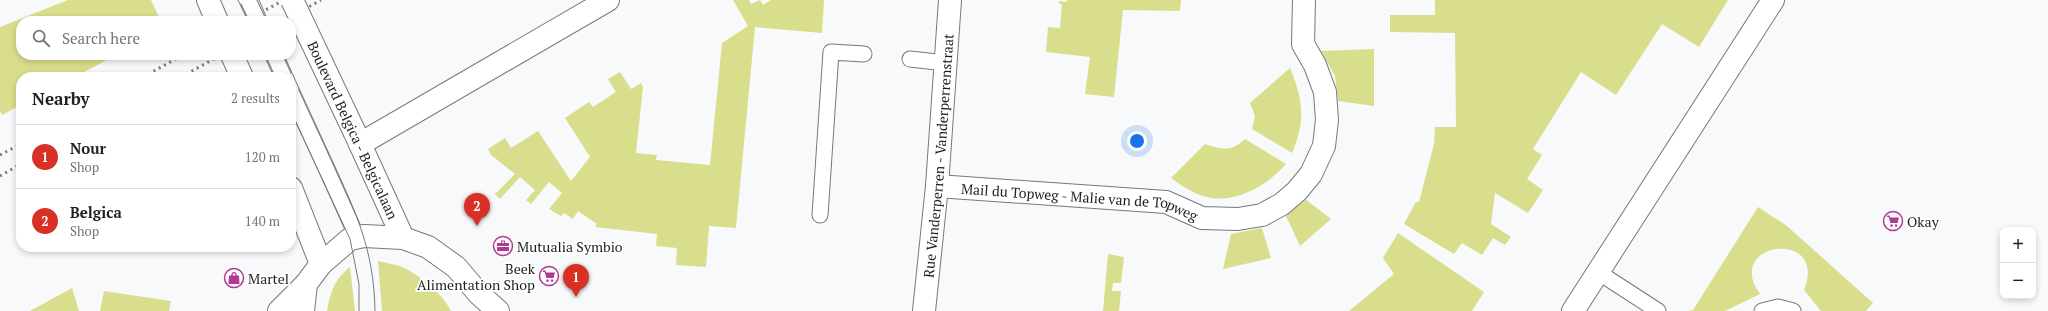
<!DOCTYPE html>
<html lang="en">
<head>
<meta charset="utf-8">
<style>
  body { margin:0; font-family:"PT Serif",serif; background:#f6f6f6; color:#222 }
  .controls { position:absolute; right:12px; bottom:12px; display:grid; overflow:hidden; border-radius:8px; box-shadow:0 2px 6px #0003 }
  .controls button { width:36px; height:36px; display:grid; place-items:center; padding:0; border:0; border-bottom:1px solid #e0e0e0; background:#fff; color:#222; font:20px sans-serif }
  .you { position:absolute; left:1137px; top:141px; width:14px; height:14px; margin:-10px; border:3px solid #fff; border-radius:50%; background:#1a73e8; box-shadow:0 0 0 6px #1a73e833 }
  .badge { display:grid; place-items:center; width:26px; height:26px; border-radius:50%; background:#d93025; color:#fff; font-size:13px; font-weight:700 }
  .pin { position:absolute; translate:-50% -33px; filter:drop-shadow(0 1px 2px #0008) }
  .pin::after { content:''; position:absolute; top:21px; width:14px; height:12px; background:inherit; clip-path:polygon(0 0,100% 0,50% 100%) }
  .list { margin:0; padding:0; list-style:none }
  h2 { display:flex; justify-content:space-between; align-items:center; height:52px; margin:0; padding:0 16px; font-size:17px }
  h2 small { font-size:13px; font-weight:400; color:#767676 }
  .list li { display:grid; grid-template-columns:26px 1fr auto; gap:12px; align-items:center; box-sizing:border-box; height:64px; padding:0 16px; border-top:1px solid #e0e0e0 }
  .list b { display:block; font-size:15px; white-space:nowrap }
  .list p { margin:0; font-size:13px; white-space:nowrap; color:#767676 }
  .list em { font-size:13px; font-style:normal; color:#767676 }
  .icon { flex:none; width:22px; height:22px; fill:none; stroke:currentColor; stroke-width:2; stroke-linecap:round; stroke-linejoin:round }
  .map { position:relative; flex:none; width:2048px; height:311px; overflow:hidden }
  .search { position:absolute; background:#fff; box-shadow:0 2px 6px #0003; left:16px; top:16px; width:280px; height:44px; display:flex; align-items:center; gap:10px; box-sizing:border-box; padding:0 14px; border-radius:16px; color:#767676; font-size:15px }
  .panel { position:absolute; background:#fff; box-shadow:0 2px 6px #0003; left:16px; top:72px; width:280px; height:180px; border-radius:16px }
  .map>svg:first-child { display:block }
  .green { fill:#d9de8c }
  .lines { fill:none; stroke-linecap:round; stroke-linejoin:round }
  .lane-casing { stroke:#767879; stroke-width:17 }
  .street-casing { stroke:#767879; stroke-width:24 }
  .secondary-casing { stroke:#767879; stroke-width:24 }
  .lane { stroke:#fff; stroke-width:15 }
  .street { stroke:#fff; stroke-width:22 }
  .secondary { stroke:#fff; stroke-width:22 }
  .tram { stroke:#78797a; stroke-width:1 }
  .rail { stroke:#78797a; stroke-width:3; stroke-dasharray:2 4; stroke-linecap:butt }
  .lane-bridge-casing { stroke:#767879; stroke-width:17; stroke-linecap:butt }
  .secondary-bridge-casing { stroke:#767879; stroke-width:24; stroke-linecap:butt }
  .lane-bridge { stroke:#fff; stroke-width:15 }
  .secondary-bridge { stroke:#fff; stroke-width:22 }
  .labels { text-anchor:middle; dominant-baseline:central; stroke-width:3.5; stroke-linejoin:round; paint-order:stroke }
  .street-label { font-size:14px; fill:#1e1f1f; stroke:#fff }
  .poi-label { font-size:14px; fill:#1e1f1f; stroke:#fff; text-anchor:start }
</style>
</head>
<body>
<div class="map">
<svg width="2048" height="311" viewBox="0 0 2048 311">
  <rect width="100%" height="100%" fill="#f8f9fb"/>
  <!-- green -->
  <g class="green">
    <polygon points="68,0 151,0 161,21 21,21 21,55 116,55 75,77 21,77 21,105 2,115 0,111 0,27"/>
    <polygon points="733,0 749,0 751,4 760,0 763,5 771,0 824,0 822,33 755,27 736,228 709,226 706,267 676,265 677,248 656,246 657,234 595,227 597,224 578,211 573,219 564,213 561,216 549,209 562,193 549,182 531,204 526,200 535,190 520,177 500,199 495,194 515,174 491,155 488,149 505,138 511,148 538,131 571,181 590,157 565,118 589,102 593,107 616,92 608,79 620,72 631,89 641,83 643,87 636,153 657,155 656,160 710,165 722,43 748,26"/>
    <polygon points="1067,0 1181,0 1180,11 1123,10 1114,97 1085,94 1090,57 1046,52 1048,27 1060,28 1062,4 1059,4 1059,1 1067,2"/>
    <polygon points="1435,0 1728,0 1699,47 1662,24 1616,95 1581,72 1533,149 1542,155 1527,179 1543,190 1528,213 1495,193 1491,224 1511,237 1505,245 1493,238 1482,255 1462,243 1454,254 1404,224 1416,202 1419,202 1434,144 1435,127 1456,127 1455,33 1390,32 1390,15 1435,15"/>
    <polygon points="1374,49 1374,106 1338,101 1335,76 1321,51"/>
    <path d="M 1290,68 C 1303,99 1306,121 1292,153 L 1252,129 L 1255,116 L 1250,103 Z"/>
    <path d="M 1245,139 L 1286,164 C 1266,187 1231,207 1200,195 C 1190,191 1180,185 1171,178 L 1205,144 C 1222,150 1231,152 1245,139 Z"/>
    <polygon points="1305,199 1331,219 1300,246 1286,216"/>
    <path d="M 1758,207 L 1787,226 L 1873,303 L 1866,311 L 1821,311 L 1804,290 C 1829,228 1722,241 1760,294 L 1725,311 L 1687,311 L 1693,310 Z"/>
    <polygon points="1262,228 1271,258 1223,269 1231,234"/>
    <polygon points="1398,233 1484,292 1472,311 1349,311 1394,274 1383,258"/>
    <polygon points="1108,254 1124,257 1121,283 1113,283 1112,291 1121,291 1119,311 1103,311"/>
    <path d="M 378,261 C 386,263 395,264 402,267 C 421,276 442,293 451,311 L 382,311 Z"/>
    <path d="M 350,267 L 355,311 L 327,311 C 330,292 335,279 350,267 Z"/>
    <polygon points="72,288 79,311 30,311"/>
    <polygon points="104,291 171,301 169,311 100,311"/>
  </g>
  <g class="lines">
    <defs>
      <g id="lane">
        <polyline points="910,59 946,63"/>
        <polyline points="326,168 357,237"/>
        <polyline points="820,215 831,52 864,54"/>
        <polyline points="1598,272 1658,311"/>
        <polyline points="1762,311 1778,307 1793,311"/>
      </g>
      <g id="street">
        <polyline points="360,144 608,0"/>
        <path id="s1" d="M 937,186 L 1166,202 L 1202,218 L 1238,219 L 1262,215 L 1282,204 L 1297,191 L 1311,174 L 1324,146 L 1327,120 L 1325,92 L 1315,65 L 1303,44 L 1304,0"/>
        <polyline points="279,311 306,284"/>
        <path id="s2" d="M 924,311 L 937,186 L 950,0"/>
        <polyline points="1573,311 1773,0"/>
      </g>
      <g id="secondary">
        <polyline points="208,0 217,21"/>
        <polyline points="232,55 242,77"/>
        <polyline points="355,133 403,238"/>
        <polyline points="291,188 321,264"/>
        <polyline points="303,311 306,284 321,264 350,239 364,236 403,238 428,247 456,267 479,294 498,311"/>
      </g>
    </defs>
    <!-- lane casing -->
    <use href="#lane" class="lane-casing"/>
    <!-- street casing -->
    <use href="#street" class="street-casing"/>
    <!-- secondary casing -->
    <use href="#secondary" class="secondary-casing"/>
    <!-- lane -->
    <use href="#lane" class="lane"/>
    <!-- street -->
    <use href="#street" class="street"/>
    <!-- secondary -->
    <use href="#secondary" class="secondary"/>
    <!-- tram -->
    <g class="tram">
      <polyline points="238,0 248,21"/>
      <polyline points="259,0 268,21"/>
      <polyline points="264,55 274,77"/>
      <path d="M 284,55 C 299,89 315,123 331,158 C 356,213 374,249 375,311"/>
      <polyline points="291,112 350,239 359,284 359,311"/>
    </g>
    <!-- rail -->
    <g class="rail">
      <polyline points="245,21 284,0"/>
      <polyline points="283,21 321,0"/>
      <polyline points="143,77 183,55"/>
      <polyline points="181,77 221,55"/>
      <polyline points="0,155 21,144"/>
      <polyline points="0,176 21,164"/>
    </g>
    <defs>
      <g id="lane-bridge">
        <polyline points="248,0 258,21"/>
        <polyline points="274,55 284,77"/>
        <polyline points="291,92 326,168"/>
      </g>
      <polyline id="secondary-bridge" points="292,0 355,133"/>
    </defs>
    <!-- lane-bridge casing -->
    <use href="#lane-bridge" class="lane-bridge-casing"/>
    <!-- secondary-bridge casing -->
    <use href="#secondary-bridge" class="secondary-bridge-casing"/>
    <!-- lane-bridge -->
    <use href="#lane-bridge" class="lane-bridge"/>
    <!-- secondary-bridge -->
    <use href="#secondary-bridge" class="secondary-bridge"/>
  </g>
  <!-- icons -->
  <defs>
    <symbol id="supermarket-ring" viewBox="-11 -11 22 22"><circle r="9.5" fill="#fff" stroke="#ae3a93" stroke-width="1.5"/><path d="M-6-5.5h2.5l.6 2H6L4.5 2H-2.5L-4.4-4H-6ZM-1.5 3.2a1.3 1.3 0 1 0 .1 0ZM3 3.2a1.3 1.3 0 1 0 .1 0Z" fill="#ae3a93"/></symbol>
    <symbol id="office-ring" viewBox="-11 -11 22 22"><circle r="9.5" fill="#fff" stroke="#ae3a93" stroke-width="1.5"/><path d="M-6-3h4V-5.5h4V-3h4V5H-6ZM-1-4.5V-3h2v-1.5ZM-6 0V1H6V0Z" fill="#ae3a93"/></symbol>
    <symbol id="shop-ring" viewBox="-11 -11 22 22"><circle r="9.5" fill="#fff" stroke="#ae3a93" stroke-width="1.5"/><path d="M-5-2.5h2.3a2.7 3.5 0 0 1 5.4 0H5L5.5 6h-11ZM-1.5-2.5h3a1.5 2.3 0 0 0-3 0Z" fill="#ae3a93"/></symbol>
  </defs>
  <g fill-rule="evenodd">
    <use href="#supermarket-ring" x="1882" y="210" width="22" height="22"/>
    <use href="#office-ring" x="492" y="235" width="22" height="22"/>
    <use href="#supermarket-ring" x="538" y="265" width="22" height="22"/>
    <use href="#shop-ring" x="223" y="267" width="22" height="22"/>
  </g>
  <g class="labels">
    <!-- street labels -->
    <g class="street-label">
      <text transform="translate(353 130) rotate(65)">Boulevard Belgica - Belgicalaan</text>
      <text stroke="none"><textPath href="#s2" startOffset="156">Rue Vanderperren - Vanderperrenstraat</textPath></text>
      <text stroke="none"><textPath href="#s1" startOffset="144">Mail du Topweg - Malie van de Topweg</textPath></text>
    </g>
    <!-- poi labels -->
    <g class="poi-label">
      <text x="1907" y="221">Okay</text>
      <text x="517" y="246">Mutualia Symbio</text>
      <text x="535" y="268" text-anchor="end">Beek<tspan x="535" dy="16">Alimentation Shop</tspan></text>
      <text x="248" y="278">Martel</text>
    </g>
  </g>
</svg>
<div class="controls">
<button>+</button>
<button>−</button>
</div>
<div class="you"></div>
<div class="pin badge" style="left:576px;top:297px">1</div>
<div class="pin badge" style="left:477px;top:226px">2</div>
<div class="search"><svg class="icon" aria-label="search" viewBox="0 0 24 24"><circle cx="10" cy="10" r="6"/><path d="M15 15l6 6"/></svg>Search here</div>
<section class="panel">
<h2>Nearby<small>2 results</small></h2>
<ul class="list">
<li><span class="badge">1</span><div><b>Nour</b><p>Shop</p></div><em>120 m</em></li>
<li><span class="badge">2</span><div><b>Belgica</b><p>Shop</p></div><em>140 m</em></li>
</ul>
</section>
</div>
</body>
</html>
